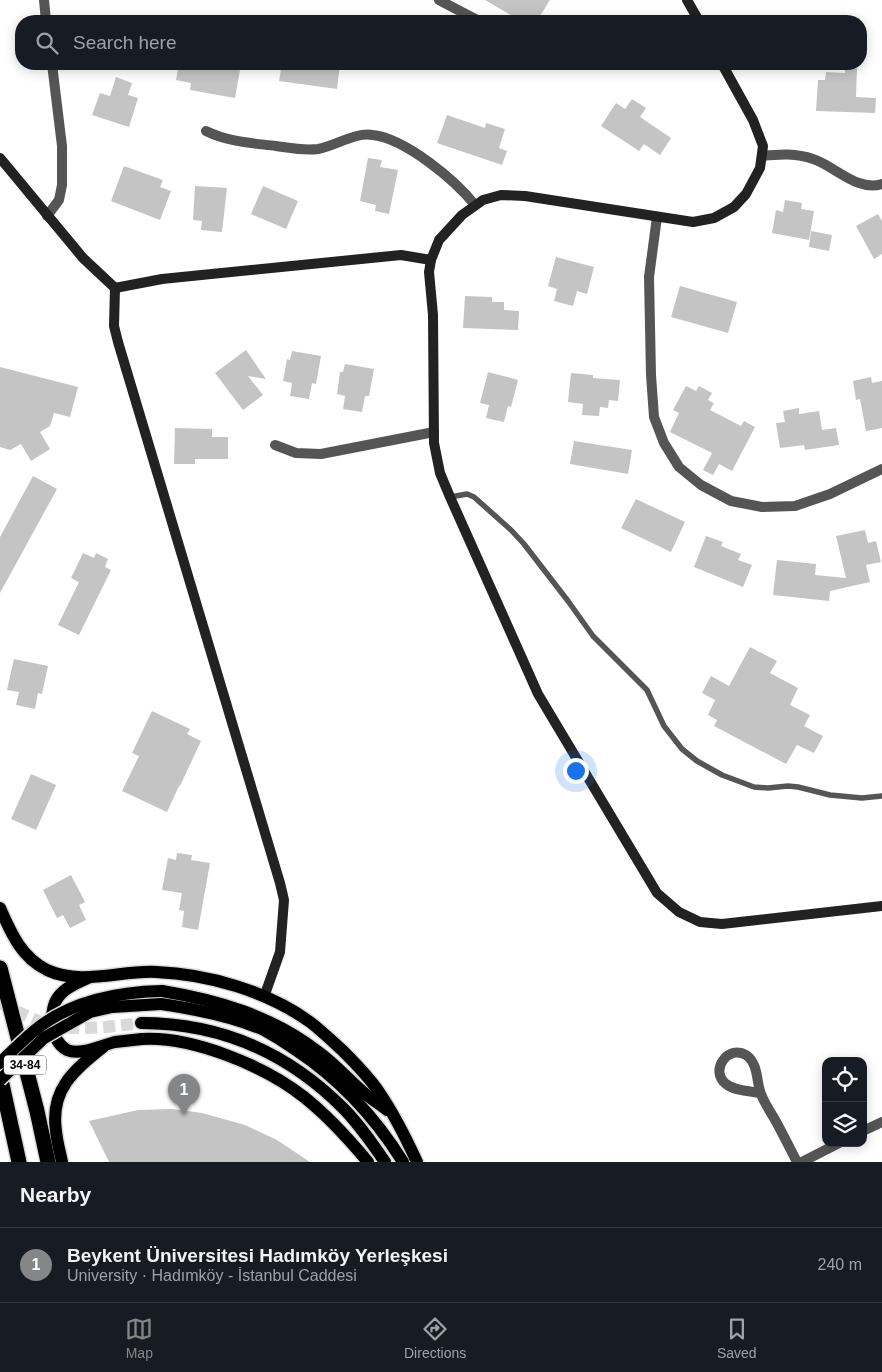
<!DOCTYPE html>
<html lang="en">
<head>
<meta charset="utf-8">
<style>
  body { margin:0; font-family:Arial,sans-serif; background:#20242c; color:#f1f3f6 }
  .controls { position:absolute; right:15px; bottom:15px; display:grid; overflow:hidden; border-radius:10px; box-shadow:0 2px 12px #0003 }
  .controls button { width:45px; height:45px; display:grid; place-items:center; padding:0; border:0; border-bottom:1px solid #363941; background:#171b24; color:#f1f3f6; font:25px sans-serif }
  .you { position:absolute; left:575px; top:770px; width:18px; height:18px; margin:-12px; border:4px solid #fff; border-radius:50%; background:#1a73e8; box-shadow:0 0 0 8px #1a73e833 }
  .badge { display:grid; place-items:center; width:32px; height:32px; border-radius:50%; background:#858687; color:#fff; font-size:16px; font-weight:700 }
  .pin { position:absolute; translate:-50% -41px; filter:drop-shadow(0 1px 2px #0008) }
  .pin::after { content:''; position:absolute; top:26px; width:18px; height:15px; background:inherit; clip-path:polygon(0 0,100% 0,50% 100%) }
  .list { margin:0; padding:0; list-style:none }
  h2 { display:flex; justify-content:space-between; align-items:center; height:65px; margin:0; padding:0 20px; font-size:21px }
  h2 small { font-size:16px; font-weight:400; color:#9ea1a6 }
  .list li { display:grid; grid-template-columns:32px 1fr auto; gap:15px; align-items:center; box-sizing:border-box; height:75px; padding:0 20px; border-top:1px solid #363941 }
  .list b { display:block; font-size:19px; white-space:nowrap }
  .list p { margin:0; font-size:16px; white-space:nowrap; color:#9ea1a6 }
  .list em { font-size:16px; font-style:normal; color:#9ea1a6 }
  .icon { flex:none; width:28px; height:28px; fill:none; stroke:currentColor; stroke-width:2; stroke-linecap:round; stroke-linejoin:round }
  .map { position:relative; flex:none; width:882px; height:1162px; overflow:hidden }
  .search { position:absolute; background:#171b24; box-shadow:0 2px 12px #0003; left:15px; right:15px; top:15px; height:55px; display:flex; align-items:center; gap:12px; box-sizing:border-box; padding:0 18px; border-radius:20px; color:#9ea1a6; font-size:19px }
  .sheet { height:140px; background:#171b24 }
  nav { display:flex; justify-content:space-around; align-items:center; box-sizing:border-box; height:70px; border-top:1px solid #363941; background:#171b24; font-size:14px; color:#9ea1a6 }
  nav a { display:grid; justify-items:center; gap:2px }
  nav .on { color:#858687 }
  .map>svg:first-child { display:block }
  .building { fill:#c4c4c4 }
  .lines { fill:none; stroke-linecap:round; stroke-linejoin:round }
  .primary-tunnel { stroke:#d9d9d9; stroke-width:12; stroke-dasharray:12 6; stroke-linecap:butt }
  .primary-casing { stroke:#dbdbdb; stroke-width:15 }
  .highway-casing { stroke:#dbdbdb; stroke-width:18 }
  .lane { stroke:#555; stroke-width:5.5 }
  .street { stroke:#555; stroke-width:10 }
  .secondary { stroke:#222; stroke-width:10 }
  .primary { stroke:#000; stroke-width:12 }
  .highway { stroke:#000; stroke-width:15 }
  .primary-bridge-casing { stroke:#dbdbdb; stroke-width:15; stroke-linecap:butt }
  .primary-bridge { stroke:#000; stroke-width:12 }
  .labels { text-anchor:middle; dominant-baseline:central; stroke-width:5; stroke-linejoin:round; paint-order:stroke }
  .shield { fill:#fff; stroke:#4c4c4c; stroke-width:1 }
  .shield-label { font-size:12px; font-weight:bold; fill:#000 }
</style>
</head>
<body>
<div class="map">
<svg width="882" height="1162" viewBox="0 0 882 1162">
  <rect width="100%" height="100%" fill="#fff"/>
  <!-- building -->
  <g class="building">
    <polygon points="485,0 550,0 537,21 528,17 526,21 521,21"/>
    <polygon points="179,64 202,64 240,70 235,98 190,90 191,83 176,80"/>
    <polygon points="282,64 340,64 337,89 279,81"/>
    <polygon points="845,68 857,68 856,97 876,98 875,113 816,111 818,80 825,80 826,72 845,73"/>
    <polygon points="116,77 132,83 128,95 138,98 129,127 92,115 100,93 110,96"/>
    <polygon points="632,99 646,108 640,117 671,138 660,155 644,144 639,151 601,126 616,103 625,109"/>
    <polygon points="447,115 485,128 486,123 505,129 499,148 507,151 502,165 437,143"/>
    <polygon points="368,158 382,160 380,167 398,170 389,214 375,211 376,205 360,201"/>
    <polygon points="124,166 163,180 160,187 171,191 160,220 111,201"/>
    <polygon points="195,186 227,188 222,232 201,230 202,221 193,220"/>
    <polygon points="263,186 298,201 286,229 251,214"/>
    <polygon points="785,200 802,203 801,209 814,211 809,240 772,233 776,210 783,212"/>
    <polygon points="878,214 882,221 882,254 874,259 856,226"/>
    <polygon points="811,231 832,235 829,251 809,247"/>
    <polygon points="556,257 594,267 587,294 577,291 573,306 554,301 557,289 548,286"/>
    <polygon points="680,286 737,302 728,333 671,317"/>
    <polygon points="465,296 492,297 492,302 504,302 504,310 519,311 518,330 463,328"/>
    <polygon points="246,350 266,379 248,376 263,395 243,410 215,373"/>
    <polygon points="292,351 321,356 316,384 312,383 309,399 290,396 292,383 283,381 287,359 290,360"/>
    <polygon points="345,364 374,369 369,396 365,396 362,412 343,409 345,396 337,394 340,372 343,372"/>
    <polygon points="0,367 78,387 70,417 54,413 50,426 40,432 50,449 31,461 21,444 10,450 0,447"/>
    <polygon points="488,372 518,380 511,407 508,406 504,422 486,418 489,405 480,403"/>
    <polygon points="571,373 593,375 593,378 620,380 618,401 609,400 608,408 600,407 599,416 582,415 583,404 568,402"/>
    <polygon points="871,377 872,383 882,381 882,428 866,431 860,399 856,400 853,381"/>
    <polygon points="686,386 696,391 699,386 712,393 708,400 714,403 710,410 741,426 744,421 755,427 732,471 719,464 713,475 703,470 712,453 670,432 679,413 673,410"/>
    <polygon points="799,408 799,414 819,411 822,430 836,428 839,445 805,450 804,445 780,448 776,423 785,422 783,411"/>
    <polygon points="175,428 212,429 212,437 228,437 228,459 195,459 195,464 174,464"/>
    <polygon points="574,441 632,450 628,474 570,464"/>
    <polygon points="33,476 57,489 0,593 0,537"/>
    <polygon points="636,499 685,522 671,552 621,528"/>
    <polygon points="865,530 868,543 876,541 881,562 866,565 870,582 830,591 829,601 773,595 777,560 816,564 815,575 846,578 836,536"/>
    <polygon points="706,536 723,542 721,546 741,554 738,560 752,565 743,587 694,567"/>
    <polygon points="83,553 94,558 96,553 108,559 105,567 111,570 79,635 58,625 79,582 71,578"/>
    <polygon points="750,647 777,661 770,673 798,688 790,705 810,715 804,726 823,736 814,753 797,745 786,764 714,726 717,720 708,715 715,700 702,693 711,676 729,686"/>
    <polygon points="14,659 48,666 42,694 38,693 35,709 16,705 19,692 7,690"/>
    <polygon points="152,711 190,729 187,734 201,741 180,786 179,786 167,812 122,791 139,756 132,753"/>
    <polygon points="31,774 56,785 36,830 11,819"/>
    <polygon points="177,853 192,855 191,860 210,863 198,930 182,927 184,911 179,910 182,893 162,890 168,858 176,860"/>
    <polygon points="71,875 85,902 79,905 86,920 70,928 63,915 57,918 43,890"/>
    <polygon points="172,1109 202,1113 245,1125 277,1140 310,1162 109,1162 89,1121 138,1110"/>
  </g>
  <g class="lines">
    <!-- primary-tunnel -->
    <path class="primary-tunnel" d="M 0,1003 C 19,1012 41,1025 62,1027 C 88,1030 115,1026 141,1023"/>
    <defs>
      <g id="primary">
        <path d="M 0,908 C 11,933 21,957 47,970 C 81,986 121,970 156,972 C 208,974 267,991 310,1022 C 322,1031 333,1042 344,1052 C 356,1064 369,1077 379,1092 C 394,1114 406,1138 417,1162"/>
        <path d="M 88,978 C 79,982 66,987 59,996 C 48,1009 50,1041 67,1050 C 81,1056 102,1045 115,1042 C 124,1041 133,1040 142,1039 C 192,1036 265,1066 304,1097 C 328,1116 348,1138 368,1162"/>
        <path d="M 162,991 C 217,1000 272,1016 317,1051 C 334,1063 347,1078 363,1092 C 370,1098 379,1104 387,1110"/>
        <path d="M 161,1004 C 195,1009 232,1016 264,1030 C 275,1036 286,1043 296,1050 C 341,1080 375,1117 403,1162"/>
        <path d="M 141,1023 C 220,1023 287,1052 343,1108 C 359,1124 372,1143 385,1162"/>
        <path d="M 62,1162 C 60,1152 57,1142 56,1131 C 50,1090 73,1071 103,1047"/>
      </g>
      <g id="highway">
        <polyline points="0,968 37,1111 48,1162"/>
        <polyline points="0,1075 19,1162"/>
      </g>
    </defs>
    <!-- primary casing -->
    <use href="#primary" class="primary-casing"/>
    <!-- highway casing -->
    <use href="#highway" class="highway-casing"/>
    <!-- lane -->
    <polyline class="lane" points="450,497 467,494 474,497 511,530 524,544 568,601 593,636 647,690 664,726 682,749 697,761 722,775 754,787 768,788 788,786 798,787 830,795 862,798 882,796"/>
    <!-- street -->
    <g class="street">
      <polyline points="44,0 46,21"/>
      <polyline points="439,0 479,21"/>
      <path d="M 206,131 C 228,142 252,143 276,146 C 290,148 304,151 318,149 C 336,146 354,132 373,135 C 406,139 455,180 475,205"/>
      <path d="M 762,156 C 780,154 796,153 813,159 C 835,166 857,192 882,184"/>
      <polyline points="47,216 59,200 62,185 62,146 52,64"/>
      <polyline points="657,217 649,277 651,375 654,417 664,443 679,467 701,485 731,501 762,507 795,506 830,494 882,469"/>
      <polyline points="275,445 296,453 321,454 434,432"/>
      <path d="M 760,1093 C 749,1091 735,1091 726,1084 C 709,1071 728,1044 746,1055 C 759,1064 756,1082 761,1094 C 764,1102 769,1110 774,1118 C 782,1132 789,1147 797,1162"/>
      <polyline points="863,1131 882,1122"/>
      <polyline points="802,1162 839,1143"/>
    </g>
    <!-- secondary -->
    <g class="secondary">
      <polyline points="687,0 699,21"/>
      <polyline points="722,64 753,120 763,146 760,168 746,194 734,207 714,218 693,222 525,196 501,195 483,200 462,215 439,240 431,260 429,272 433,315 434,443 440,473 450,497 538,694 657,893 679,912 700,922 722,924 882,906"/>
      <polyline points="0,158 83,258 115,288"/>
      <polyline points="115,288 114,326 118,342 280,883 284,900 280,952 264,997"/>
      <polyline points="115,288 162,279 401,255 431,260"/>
    </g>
    <!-- primary -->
    <use href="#primary" class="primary"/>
    <!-- highway -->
    <use href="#highway" class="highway"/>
    <defs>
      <g id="primary-bridge">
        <path d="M 0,1063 C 11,1052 22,1041 34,1031 C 70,1001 116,992 162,991"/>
        <polyline points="0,1080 44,1038 90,1012 112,1007 161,1004"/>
      </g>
    </defs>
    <!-- primary-bridge casing -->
    <use href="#primary-bridge" class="primary-bridge-casing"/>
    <!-- primary-bridge -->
    <use href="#primary-bridge" class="primary-bridge"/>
  </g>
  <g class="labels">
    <!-- shield labels -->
    <rect class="shield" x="4" y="1055.5" width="42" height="19" rx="4"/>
    <g class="shield-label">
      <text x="25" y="1065">34-84</text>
    </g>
  </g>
</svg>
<div class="controls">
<button><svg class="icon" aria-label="locate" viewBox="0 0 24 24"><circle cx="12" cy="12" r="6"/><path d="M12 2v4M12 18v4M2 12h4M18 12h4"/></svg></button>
<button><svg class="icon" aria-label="layers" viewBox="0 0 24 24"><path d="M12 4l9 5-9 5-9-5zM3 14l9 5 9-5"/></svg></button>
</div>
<div class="you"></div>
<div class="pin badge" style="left:184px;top:1115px">1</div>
<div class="search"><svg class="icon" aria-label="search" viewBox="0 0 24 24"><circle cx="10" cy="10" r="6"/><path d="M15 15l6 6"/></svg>Search here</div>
</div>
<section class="sheet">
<h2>Nearby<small></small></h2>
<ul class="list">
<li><span class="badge">1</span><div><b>Beykent Üniversitesi Hadımköy Yerleşkesi</b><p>University · Hadımköy - İstanbul Caddesi</p></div><em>240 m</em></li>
</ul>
</section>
<nav>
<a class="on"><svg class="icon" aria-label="map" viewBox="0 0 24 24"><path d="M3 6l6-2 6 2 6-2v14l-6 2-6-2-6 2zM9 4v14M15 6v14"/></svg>Map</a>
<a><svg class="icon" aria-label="directions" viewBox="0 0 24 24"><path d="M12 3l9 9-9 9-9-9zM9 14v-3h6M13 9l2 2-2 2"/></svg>Directions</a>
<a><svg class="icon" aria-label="saved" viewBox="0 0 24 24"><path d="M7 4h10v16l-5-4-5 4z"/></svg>Saved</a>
</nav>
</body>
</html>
